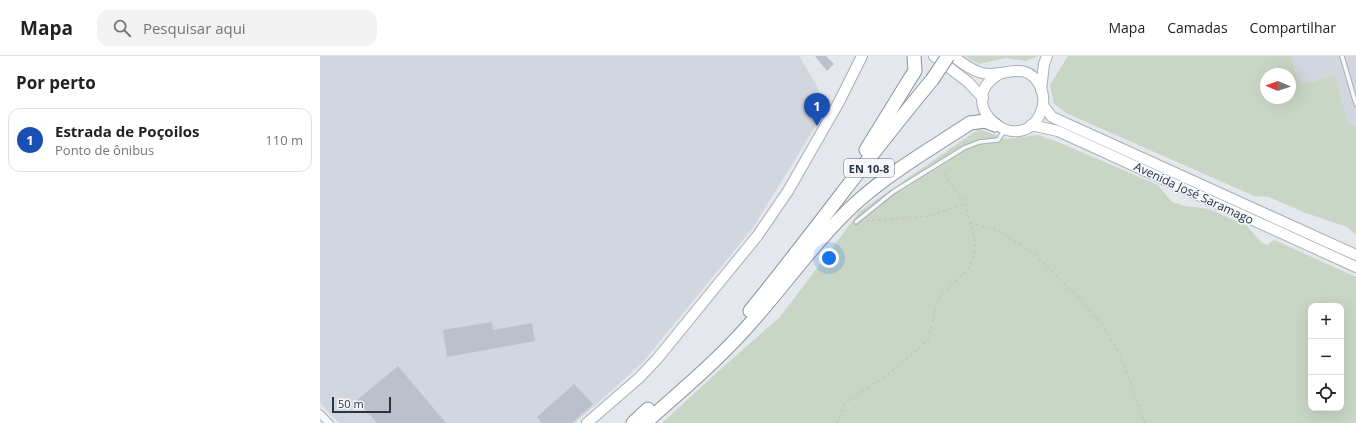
<!DOCTYPE html>
<html lang="pt">
<head>
<meta charset="utf-8">
<style>
  body { margin:0; font-family:"Open Sans",sans-serif; background:#f2f2f2; color:#222 }
  .controls { position:absolute; right:12px; bottom:12px; display:grid; overflow:hidden; border-radius:8px; box-shadow:0 4px 16px #0002 }
  .controls button { width:36px; height:36px; display:grid; place-items:center; padding:0; border:0; border-bottom:1px solid #e0e0e0; background:#fff; color:#222; font:20px sans-serif }
  .compass { position:absolute; left:940px; top:12px; width:36px; height:36px; border-radius:50%; background:#fff; box-shadow:0 4px 16px #0002; rotate:272deg }
  .scale { position:absolute; left:12px; bottom:10px; width:59px; box-sizing:border-box; padding-left:4px; border:2px solid #2b3445; border-top:0; font-size:11px; line-height:14px; white-space:nowrap; color:#2b3445; -webkit-text-stroke:3px #f4f6f9; paint-order:stroke }
  .you { position:absolute; left:509px; top:202px; width:14px; height:14px; margin:-10px; border:3px solid #fff; border-radius:50%; background:#1a73e8; box-shadow:0 0 0 6px #1a73e833 }
  .badge { display:grid; place-items:center; width:26px; height:26px; border-radius:50%; background:#d1495b; color:#fff; font-size:13px; font-weight:700 }
  .pin { position:absolute; translate:-50% -33px; filter:drop-shadow(0 1px 2px #0008) }
  .pin::after { content:''; position:absolute; top:21px; width:14px; height:12px; background:inherit; clip-path:polygon(0 0,100% 0,50% 100%) }
  .list { margin:0; padding:0; list-style:none }
  h2 { display:flex; justify-content:space-between; align-items:center; height:52px; margin:0; padding:0 16px; font-size:17px }
  h2 small { font-size:13px; font-weight:400; color:#767676 }
  .list li { display:grid; grid-template-columns:26px 1fr auto; gap:12px; align-items:center; box-sizing:border-box; height:64px; margin:0 8px 8px; padding:0 8px; border:1px solid #e0e0e0; border-radius:12px }
  .list b { display:block; font-size:15px; white-space:nowrap }
  .list p { margin:0; font-size:13px; white-space:nowrap; color:#767676 }
  .list em { font-size:13px; font-style:normal; color:#767676 }
  .icon { flex:none; width:22px; height:22px; fill:none; stroke:currentColor; stroke-width:2; stroke-linecap:round; stroke-linejoin:round }
  .map { position:relative; flex:none; width:1036px; height:367px; overflow:hidden }
  header { display:flex; align-items:center; gap:24px; box-sizing:border-box; height:56px; padding:0 20px; background:#fff; border-bottom:1px solid #e0e0e0 }
  header strong { font-size:19px }
  nav { display:flex; gap:22px; margin-inline-start:auto; font-size:14px }
  .search { width:280px; height:36px; background:#f2f2f2; display:flex; align-items:center; gap:10px; box-sizing:border-box; padding:0 14px; border-radius:12px; color:#767676; font-size:15px }
  main { display:flex }
  aside { flex:1; background:#fff }
  .map>svg:first-child { display:block }
  .built { fill:#d2d6de }
  .green { fill:#c9d6c5; fill-rule:evenodd }
  .building { fill:#bbc0ca }
  .lines { fill:none; stroke-linecap:round; stroke-linejoin:round }
  .lane-casing { stroke:#a9aeb7; stroke-width:5.5 }
  .street-casing { stroke:#a9aeb7; stroke-width:9 }
  .secondary-casing { stroke:#a9aeb7; stroke-width:12 }
  .highway-casing { stroke:#8b94a3; stroke-width:15 }
  .path { stroke:#c2c5cb; stroke-width:1.5; stroke-dasharray:3 3; stroke-linecap:butt }
  .lane { stroke:#f7f8fa; stroke-width:3.5 }
  .street { stroke:#f7f8fa; stroke-width:7 }
  .secondary { stroke:#fff; stroke-width:10 }
  .highway { stroke:#fff; stroke-width:13 }
  .highway-bridge-casing { stroke:#8b94a3; stroke-width:15; stroke-linecap:butt }
  .highway-bridge { stroke:#fff; stroke-width:13 }
  .labels { text-anchor:middle; dominant-baseline:central; stroke-width:3; stroke-linejoin:round; paint-order:stroke }
  .shield { fill:#f4f6f9; stroke:#676e7b; stroke-width:1 }
  .shield-label { font-size:11px; font-weight:bold; fill:#2b3445 }
  .street-label { font-size:12px; fill:#2b3445; stroke:#f4f6f9 }
</style>
</head>
<body>
<header>
<strong>Mapa</strong>
<div class="search"><svg class="icon" aria-label="search" viewBox="0 0 24 24"><circle cx="10" cy="10" r="6"/><path d="M15 15l6 6"/></svg>Pesquisar aqui</div>
<nav><a>Mapa</a><a>Camadas</a><a>Compartilhar</a></nav>
</header>
<main>
<aside>
<h2>Por perto<small></small></h2>
<ul class="list">
<li><span class="badge" style="background:#1a4fb4">1</span><div><b>Estrada de Poçoilos</b><p>Ponto de ônibus</p></div><em>110 m</em></li>
</ul>
</aside>
<div class="map">
<svg width="1036" height="367" viewBox="0 0 1036 367">
  <rect width="100%" height="100%" fill="#e4e7ec"/>
  <!-- built -->
  <g class="built">
    <polygon points="0,0 479,0 497,30 502,47 500,63 432,173 323,306 255,367 19,367 0,347"/>
    <polygon points="971,0 1036,0 1036,71 1028,66 1015,19 984,28 978,25"/>
  </g>
  <!-- green -->
  <g class="green">
    <polygon points="645,0 719,0 706,5 686,2 659,8"/>
    <path d="M 748,0 L 971,0 L 978,25 L 984,28 L 1015,19 L 1028,66 L 1036,71 L 1036,179 L 1027,171 L 983,156 L 949,141 L 934,140 L 746,57 L 734,48 L 730,29 ZM 946,18 L 970,18 L 970,42 L 946,42 Z"/>
    <path d="M 659,73 L 687,83 L 718,79 L 738,86 L 838,129 L 852,146 L 865,150 L 889,153 L 927,170 L 941,186 L 947,189 L 954,184 L 1036,221 L 1036,367 L 342,367 L 401,313 L 460,261 L 540,155 ZM 991,250 L 1021,250 L 1021,352 L 991,352 Z"/>
  </g>
  <!-- building -->
  <g class="building">
    <polygon points="495,0 506,0 514,8 507,15"/>
    <polygon points="172,266 173,274 212,267 215,285 127,301 123,274"/>
    <polygon points="78,310 126,367 57,367 37,344"/>
    <polygon points="254,328 273,348 252,367 222,367 217,361"/>
  </g>
  <g class="lines">
    <defs>
      <g id="lane">
        <polyline points="1022,0 1036,48"/>
        <polyline points="536,166 573,136 644,92 659,86 678,84 684,75"/>
      </g>
      <polyline id="street" points="0,358 9,367"/>
      <g id="secondary">
        <polyline points="614,0 648,26 663,42"/>
        <path d="M 633,0 C 642,7 651,14 662,17 C 683,23 707,1 721,32 C 724,40 724,49 721,56 C 700,106 628,46 681,17"/>
        <polyline points="721,34 724,8 727,0"/>
        <polyline points="723,49 732,61 1036,199"/>
        <polyline points="711,69 738,75 1036,211"/>
        <polyline points="267,367 319,322 337,303 438,179 468,135 519,46 542,0"/>
      </g>
      <g id="highway">
        <polyline points="546,94 591,21 595,15 594,0"/>
        <path d="M 430,255 C 492,179 549,99 612,24"/>
        <polyline points="313,367 328,353"/>
        <path d="M 325,367 C 360,336 397,305 428,270 C 465,229 497,182 538,145 C 572,115 612,92 650,67 L 665,65 L 675,69"/>
      </g>
    </defs>
    <!-- lane casing -->
    <use href="#lane" class="lane-casing"/>
    <!-- street casing -->
    <use href="#street" class="street-casing"/>
    <!-- secondary casing -->
    <use href="#secondary" class="secondary-casing"/>
    <!-- highway casing -->
    <use href="#highway" class="highway-casing"/>
    <!-- path -->
    <g class="path">
      <polyline points="546,165 611,160 645,147"/>
      <polyline points="650,167 678,174 714,198 760,243 782,269 799,296 825,367"/>
      <polyline points="517,367 525,347 571,316 608,284 614,257 620,240 649,212 653,205 655,185 645,147 620,113"/>
    </g>
    <!-- lane -->
    <use href="#lane" class="lane"/>
    <!-- street -->
    <use href="#street" class="street"/>
    <!-- secondary -->
    <use href="#secondary" class="secondary"/>
    <!-- highway -->
    <use href="#highway" class="highway"/>
    <defs>
      <polyline id="highway-bridge" points="612,24 628,0"/>
    </defs>
    <!-- highway-bridge casing -->
    <use href="#highway-bridge" class="highway-bridge-casing"/>
    <!-- highway-bridge -->
    <use href="#highway-bridge" class="highway-bridge"/>
  </g>
  <g class="labels">
    <!-- shield labels -->
    <rect class="shield" x="524" y="103" width="50" height="18" rx="3"/>
    <g class="shield-label">
      <text x="549" y="112">EN 10-8</text>
    </g>
    <!-- street labels -->
    <g class="street-label">
      <text transform="translate(874 137) rotate(25)">Avenida José Saramago</text>
    </g>
  </g>
</svg>
<div class="controls">
<button>+</button>
<button>−</button>
<button><svg class="icon" aria-label="locate" viewBox="0 0 24 24"><circle cx="12" cy="12" r="6"/><path d="M12 2v4M12 18v4M2 12h4M18 12h4"/></svg></button>
</div>
<svg class="compass" viewBox="-18 -18 36 36"><path d="M0-13l5 13h-10z" fill="#e53935"/><path d="M0 13l5-13h-10z" fill="#767676"/></svg>
<div class="scale">50 m</div>
<div class="you"></div>
<div class="pin badge" style="left:497px;top:70px;background:#1a4fb4">1</div>
</div>
</main>
</body>
</html>
